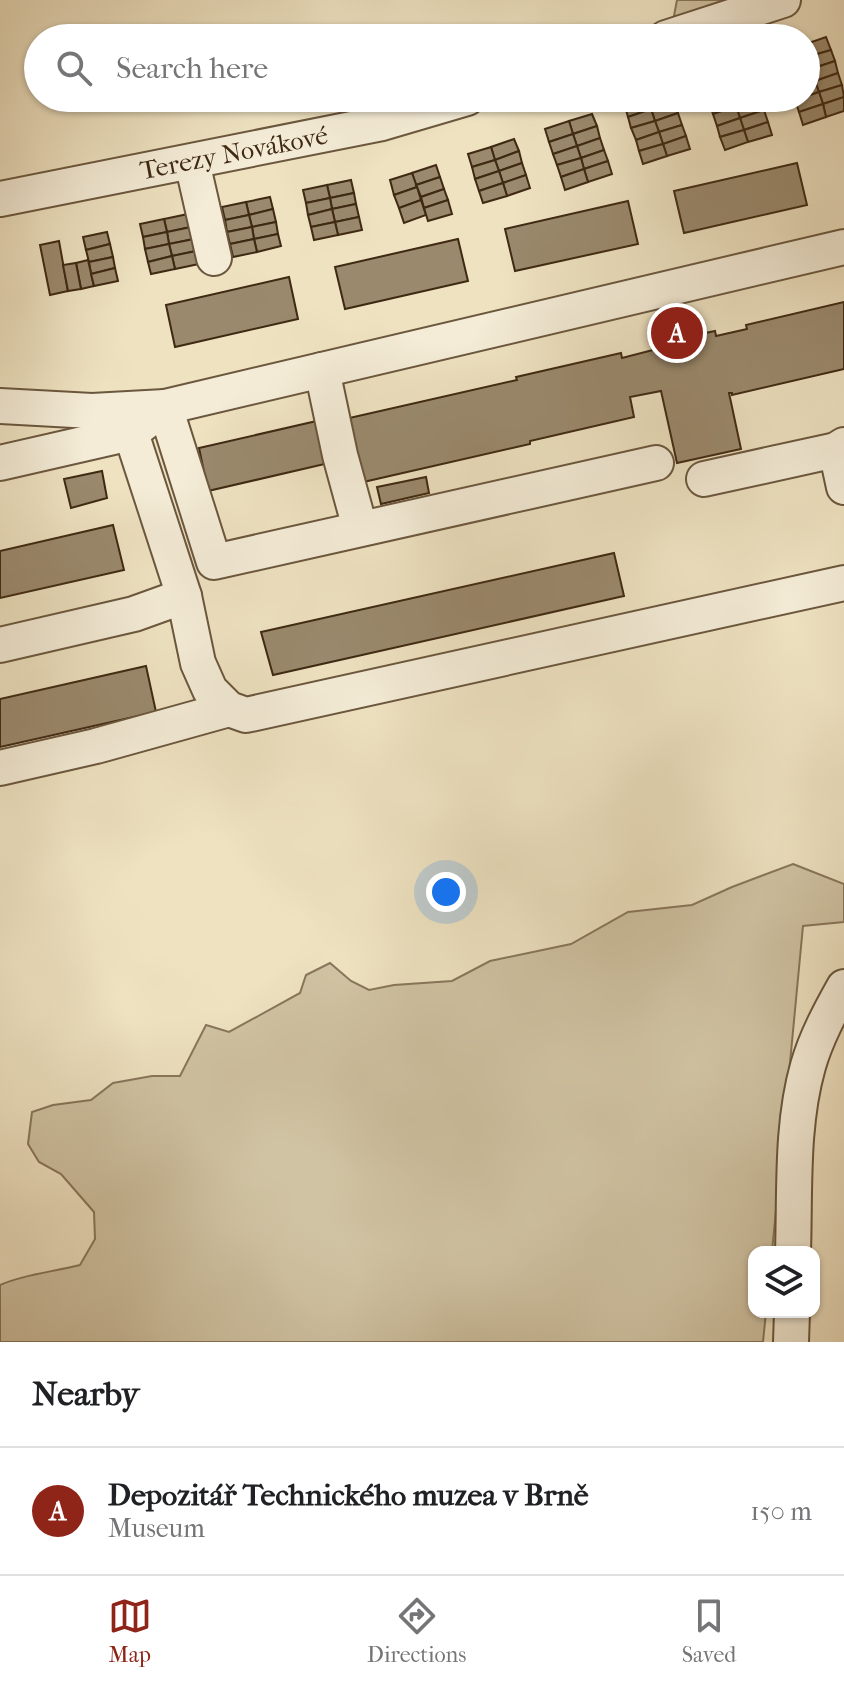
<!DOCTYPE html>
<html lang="en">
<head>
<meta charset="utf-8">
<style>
  body { margin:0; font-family:"IM FELL French Canon",serif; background:#f6f6f6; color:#202124 }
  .controls { position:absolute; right:24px; bottom:24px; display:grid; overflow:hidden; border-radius:16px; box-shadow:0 2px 6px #0004 }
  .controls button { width:72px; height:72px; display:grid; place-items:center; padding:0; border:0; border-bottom:2px solid #e0e0e0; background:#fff; color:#202124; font:40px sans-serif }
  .you { position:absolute; left:446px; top:892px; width:28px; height:28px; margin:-20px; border:6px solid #fff; border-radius:50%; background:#1a73e8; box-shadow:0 0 0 12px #1a73e833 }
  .badge { display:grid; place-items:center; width:52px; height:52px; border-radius:50%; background:#8f2418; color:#fff; font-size:26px; font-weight:700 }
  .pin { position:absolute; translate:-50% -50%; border:4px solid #fff; box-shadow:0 2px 8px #0006 }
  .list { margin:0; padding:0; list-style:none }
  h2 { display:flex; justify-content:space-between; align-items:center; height:104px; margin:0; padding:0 32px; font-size:34px }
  h2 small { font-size:26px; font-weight:400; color:#757577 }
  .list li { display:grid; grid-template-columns:52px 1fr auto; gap:24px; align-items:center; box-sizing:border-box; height:128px; padding:0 32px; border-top:2px solid #e0e0e0 }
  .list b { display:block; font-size:30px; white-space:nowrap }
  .list p { margin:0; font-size:26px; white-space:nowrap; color:#757577 }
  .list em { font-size:26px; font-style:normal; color:#757577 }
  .icon { flex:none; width:44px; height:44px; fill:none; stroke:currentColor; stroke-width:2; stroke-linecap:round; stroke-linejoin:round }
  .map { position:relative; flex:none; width:844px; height:1342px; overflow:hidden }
  .search { position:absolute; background:#fff; box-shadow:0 2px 6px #0004; left:24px; right:24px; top:24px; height:88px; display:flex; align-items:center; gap:20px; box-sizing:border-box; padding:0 28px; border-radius:44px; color:#757577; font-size:30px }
  .sheet { height:232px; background:#fff }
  nav { display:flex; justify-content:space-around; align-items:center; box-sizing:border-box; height:112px; border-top:2px solid #e0e0e0; background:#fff; font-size:22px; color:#757577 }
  nav a { display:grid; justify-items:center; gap:4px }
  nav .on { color:#8f2418 }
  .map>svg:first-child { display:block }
  .green { fill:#d0c3a3; stroke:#88765b; stroke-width:2 }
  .building { fill:#9a896d; stroke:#3f2913; stroke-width:2 }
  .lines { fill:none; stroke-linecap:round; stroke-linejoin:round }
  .minor-casing { stroke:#6b573e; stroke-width:38 }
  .minor { stroke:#f4ecd7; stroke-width:34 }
  .labels { text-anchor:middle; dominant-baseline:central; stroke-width:6; stroke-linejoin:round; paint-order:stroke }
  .street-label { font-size:26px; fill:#3f2913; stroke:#f4ecd7 }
</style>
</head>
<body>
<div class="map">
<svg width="844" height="1342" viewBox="0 0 844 1342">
  <rect width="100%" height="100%" fill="#eee2c1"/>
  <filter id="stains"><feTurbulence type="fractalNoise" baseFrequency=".0025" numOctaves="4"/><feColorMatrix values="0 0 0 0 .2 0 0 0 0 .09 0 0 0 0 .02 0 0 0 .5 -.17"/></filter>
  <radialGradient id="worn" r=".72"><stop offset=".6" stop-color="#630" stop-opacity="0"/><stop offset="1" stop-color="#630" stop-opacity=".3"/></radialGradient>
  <!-- green -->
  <g class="green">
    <polygon points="677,0 736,0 673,21"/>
    <path d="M 793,864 L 844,884 L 844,922 L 803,926 L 772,1252 L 754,1252 L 754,1312 L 766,1312 L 763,1342 L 0,1342 L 0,1285 C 25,1274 53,1272 80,1265 L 95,1239 L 94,1212 L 61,1174 L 39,1162 L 28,1144 L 32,1112 L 53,1105 L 91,1100 L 113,1083 L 152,1076 L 180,1076 L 206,1025 L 229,1032 L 300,993 L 306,975 L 330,963 L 351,981 L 369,990 L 394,985 L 452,981 L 490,961 L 571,944 L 628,912 L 692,905 L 732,887 Z"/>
  </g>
  <!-- building -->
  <g class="building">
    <polygon points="826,37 831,50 807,57 806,44"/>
    <polygon points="831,50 835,61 811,69 807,57"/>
    <polygon points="835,61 838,73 815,81 811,69"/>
    <polygon points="811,69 815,81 806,84 806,71"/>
    <polygon points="838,73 842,85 819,92 815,81"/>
    <polygon points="815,81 819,92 806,97 806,84"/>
    <polygon points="842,85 844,97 823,104 819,92"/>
    <polygon points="819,92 823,104 799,112 795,100"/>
    <polygon points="844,97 844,111 826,117 823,104"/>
    <polygon points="640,98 648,98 651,109 628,117 624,103"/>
    <polygon points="648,98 674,98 675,101 651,109"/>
    <polygon points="722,98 733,98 736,106 713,114 709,102"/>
    <polygon points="733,98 760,98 760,99 736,106"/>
    <polygon points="760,99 764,110 740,118 736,106"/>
    <polygon points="675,101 678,113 655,121 651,109"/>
    <polygon points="823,104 826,117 803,125 799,112"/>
    <polygon points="736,106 740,118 717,126 713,114"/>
    <polygon points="651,109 655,121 631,128 628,117"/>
    <polygon points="764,110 768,122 744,130 740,118"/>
    <polygon points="678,113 682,125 659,132 655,121"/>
    <polygon points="592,114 597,126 573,134 569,121"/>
    <polygon points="740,118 744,130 720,137 717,126"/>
    <polygon points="569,121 573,134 549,142 545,129"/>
    <polygon points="655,121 659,132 636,140 631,128"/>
    <polygon points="768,122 772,135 748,142 744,130"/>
    <polygon points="682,125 686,136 663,144 659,132"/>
    <polygon points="597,126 600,138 577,146 573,134"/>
    <polygon points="744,130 748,142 725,150 720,137"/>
    <polygon points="659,132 663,144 639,151 636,140"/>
    <polygon points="573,134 577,146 553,154 549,142"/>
    <polygon points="686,136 690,149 667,156 663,144"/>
    <polygon points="600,138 604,150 581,158 577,146"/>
    <polygon points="514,139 519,151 495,160 491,147"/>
    <polygon points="663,144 667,156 643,164 639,151"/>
    <polygon points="577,146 581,158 557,165 553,154"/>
    <polygon points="491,147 495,160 472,167 468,154"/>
    <polygon points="604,150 608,161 584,169 581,158"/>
    <polygon points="519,151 522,163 499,171 495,160"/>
    <polygon points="581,158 584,169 561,177 557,165"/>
    <polygon points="495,160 499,171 475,179 472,167"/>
    <polygon points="608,161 612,174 588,182 584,169"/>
    <polygon points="522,163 526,175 503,183 499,171"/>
    <polygon points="797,163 807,205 684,233 674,191"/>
    <polygon points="436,165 440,177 416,185 412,173"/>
    <polygon points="584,169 588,182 565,190 561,177"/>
    <polygon points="499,171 503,183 479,191 475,179"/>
    <polygon points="412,173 417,187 394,195 390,180"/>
    <polygon points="526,175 530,188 507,196 503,183"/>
    <polygon points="440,177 444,189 421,197 416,185"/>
    <polygon points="351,180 354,193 330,198 327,185"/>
    <polygon points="503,183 507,196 483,203 479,191"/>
    <polygon points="327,185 330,198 306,203 303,190"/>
    <polygon points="417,187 421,200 399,208 394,195"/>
    <polygon points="444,189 448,200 424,208 421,197"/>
    <polygon points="354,193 356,204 332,209 330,198"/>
    <polygon points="270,197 273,209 249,215 246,202"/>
    <polygon points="330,198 332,209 308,215 306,203"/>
    <polygon points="421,200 426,215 404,223 399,208"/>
    <polygon points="448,200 452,214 428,221 424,208"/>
    <polygon points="628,201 638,244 515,271 505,229"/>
    <polygon points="246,202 249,215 225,220 222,207"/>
    <polygon points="356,204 359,217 335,222 332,209"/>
    <polygon points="273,209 276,222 252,227 249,215"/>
    <polygon points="332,209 335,222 311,227 308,215"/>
    <polygon points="188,214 191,227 167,232 164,219"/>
    <polygon points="249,215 252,227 227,232 225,220"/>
    <polygon points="359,217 362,230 338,235 335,222"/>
    <polygon points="164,219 167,232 143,237 140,224"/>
    <polygon points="276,222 278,234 254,239 252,227"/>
    <polygon points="335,222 338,235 314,240 311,227"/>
    <polygon points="191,227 194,239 169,244 167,232"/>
    <polygon points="252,227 254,239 230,244 227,232"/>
    <polygon points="107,232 110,244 86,250 83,237"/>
    <polygon points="167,232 169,244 145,249 143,237"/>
    <polygon points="278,234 281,246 257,252 254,239"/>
    <polygon points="194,239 196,251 172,256 169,244"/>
    <polygon points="254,239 257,252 233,257 230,244"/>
    <polygon points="458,239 468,281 345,309 335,267"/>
    <polygon points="59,241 68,291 50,295 40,245"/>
    <polygon points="110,244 113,257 89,262 86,250"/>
    <polygon points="169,244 172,256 148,262 145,249"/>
    <polygon points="196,251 199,264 175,269 172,256"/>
    <polygon points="172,256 175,269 151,274 148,262"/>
    <polygon points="113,257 115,268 91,274 89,262"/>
    <polygon points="88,260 94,286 81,289 76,263"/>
    <polygon points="76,263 81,289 68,291 63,265"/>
    <polygon points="115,268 118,281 94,286 91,274"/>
    <polygon points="289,277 298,319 175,347 166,305"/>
    <polygon points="844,302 844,369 732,395 732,393 729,393 741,449 677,463 661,391 630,397 634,417 530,441 530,444 359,483 345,419 517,380 516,377 621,353 622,358 653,350 652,344 715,331 716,336 747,329 746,325"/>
    <polygon points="321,420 329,463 208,491 199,448"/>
    <polygon points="102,471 107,498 71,508 64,479"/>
    <polygon points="426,477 429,493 381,504 377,487"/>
    <polygon points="113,525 124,570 0,598 0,551"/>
    <polygon points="614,553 624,596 273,675 261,632"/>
    <polygon points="146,666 156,712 0,747 0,699"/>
  </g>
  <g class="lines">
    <defs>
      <g id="minor">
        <polyline points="666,38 783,0"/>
        <polyline points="192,162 214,258"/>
        <polyline points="0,199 382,123 467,98"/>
        <polyline points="322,370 340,455 360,528"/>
        <polyline points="0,406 92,411 165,407 214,562 656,463"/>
        <polyline points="131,433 184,596 198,663 210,690 229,709 246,715 844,583"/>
        <polyline points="836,450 844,487"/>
        <polyline points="0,463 131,433 165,407 844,247"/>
        <polyline points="704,479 836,450 844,445"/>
        <polyline points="0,645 134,614 184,596"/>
        <polyline points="0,768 96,746 229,709"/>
        <path d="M 793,1252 C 795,1191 791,1126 808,1066 C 816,1038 830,1012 844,987"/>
        <polyline points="791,1342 792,1312"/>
      </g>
    </defs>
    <!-- minor casing -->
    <use href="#minor" class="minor-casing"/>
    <!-- minor -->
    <use href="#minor" class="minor"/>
  </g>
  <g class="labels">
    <!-- street labels -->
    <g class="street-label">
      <text transform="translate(234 153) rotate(-11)">Terezy Novákové</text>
    </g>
  </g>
  <rect width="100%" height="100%" filter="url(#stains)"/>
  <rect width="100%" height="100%" fill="url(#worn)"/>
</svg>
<div class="controls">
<button><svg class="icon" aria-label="layers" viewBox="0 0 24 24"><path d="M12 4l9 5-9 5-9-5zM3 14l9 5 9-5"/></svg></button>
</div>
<div class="you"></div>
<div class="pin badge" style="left:677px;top:333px">A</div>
<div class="search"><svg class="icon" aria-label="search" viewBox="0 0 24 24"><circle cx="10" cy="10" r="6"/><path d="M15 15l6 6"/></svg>Search here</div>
</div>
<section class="sheet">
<h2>Nearby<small></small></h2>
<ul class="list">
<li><span class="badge">A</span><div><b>Depozitář Technického muzea v Brně</b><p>Museum</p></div><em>150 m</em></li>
</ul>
</section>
<nav>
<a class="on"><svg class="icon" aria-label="map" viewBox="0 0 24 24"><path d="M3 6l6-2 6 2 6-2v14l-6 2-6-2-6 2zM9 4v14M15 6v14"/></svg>Map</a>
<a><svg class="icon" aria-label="directions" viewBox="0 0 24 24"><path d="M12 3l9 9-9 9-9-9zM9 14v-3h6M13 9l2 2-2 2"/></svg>Directions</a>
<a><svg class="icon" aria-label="saved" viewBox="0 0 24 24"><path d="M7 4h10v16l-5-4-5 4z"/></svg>Saved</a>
</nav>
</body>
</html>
